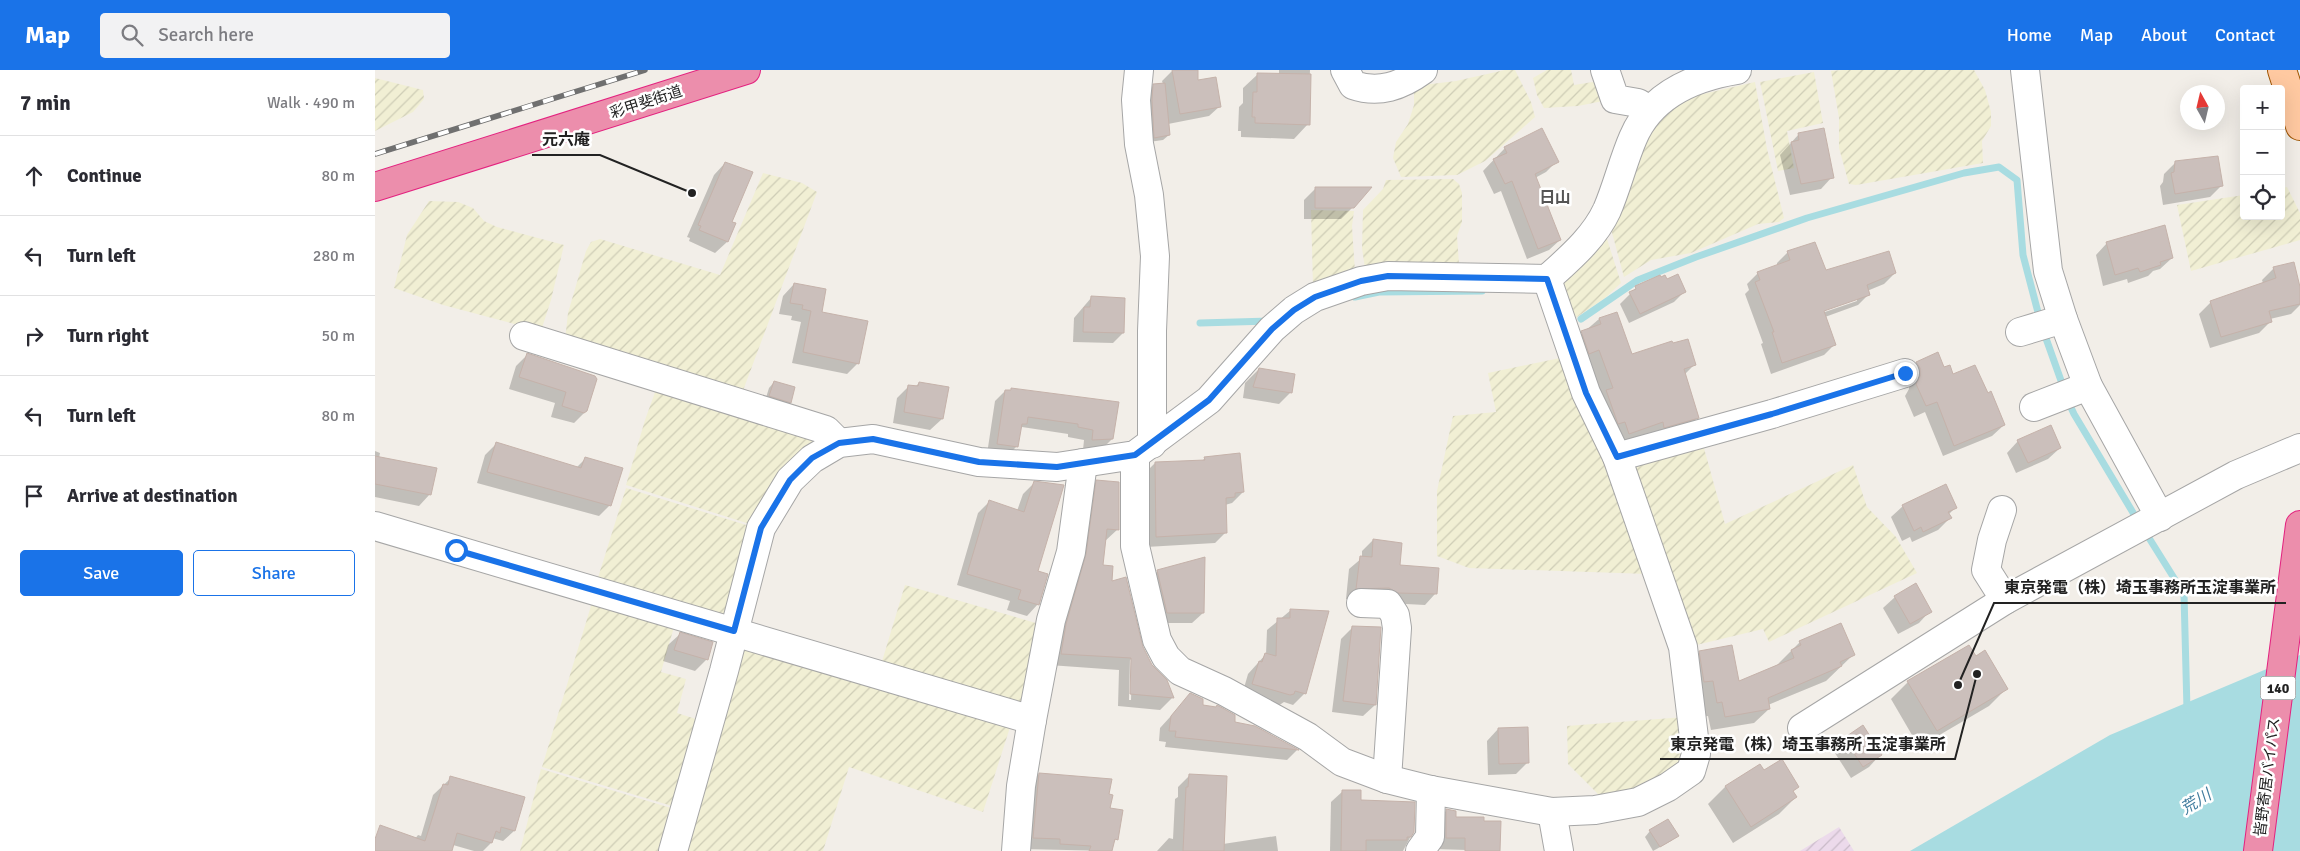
<!DOCTYPE html>
<html lang="en">
<head>
<meta charset="utf-8">
<style>
  body { margin:0; font-family:Signika,"Noto Sans JP",sans-serif; background:#f2f2f3; color:#2b2b33 }
  .controls { position:absolute; right:15px; top:15px; display:grid; overflow:hidden; border-radius:5px; box-shadow:0 5px 20px #0002 }
  .controls button { width:45px; height:45px; display:grid; place-items:center; padding:0; border:0; border-bottom:1px solid #e1e1e2; background:#fff; color:#2b2b33; font:25px sans-serif }
  .compass { position:absolute; left:1805px; top:15px; width:45px; height:45px; border-radius:50%; background:#fff; box-shadow:0 5px 20px #0002; rotate:352deg }
  .stop { position:absolute; width:15px; height:15px; margin:-11px; border:4px solid #1a73e8; border-radius:50%; background:#fff }
  .stop.end { background:#1a73e8; border-color:#fff; box-shadow:0 1px 5px #0008 }
  .list { margin:0; padding:0; list-style:none }
  h2 { display:flex; justify-content:space-between; align-items:center; height:65px; margin:0; padding:0 20px; font-size:21px }
  h2 small { font-size:16px; font-weight:400; color:#7c7c81 }
  .list li { display:grid; grid-template-columns:32px 1fr auto; gap:15px; align-items:center; box-sizing:border-box; height:80px; padding:0 20px; border-top:1px solid #e1e1e2 }
  .list b { display:block; font-size:19px; white-space:nowrap }
  .list em { font-size:16px; font-style:normal; color:#7c7c81 }
  .actions { display:flex; gap:10px; padding:15px 20px }
  .actions a { flex:1; padding:11px 0; border:1px solid #1a73e8; border-radius:5px; text-align:center; font-size:18px; color:#1a73e8 }
  .actions .main { background:#1a73e8; color:#fff }
  .icon { flex:none; width:28px; height:28px; fill:none; stroke:currentColor; stroke-width:2; stroke-linecap:round; stroke-linejoin:round }
  .map { position:relative; flex:none; width:1925px; height:781px; overflow:hidden }
  header { display:flex; align-items:center; gap:30px; box-sizing:border-box; height:70px; padding:0 25px; background:#1a73e8; color:#fff }
  header strong { font-size:24px }
  nav { display:flex; gap:28px; margin-inline-start:auto; font-size:18px }
  .search { width:350px; height:45px; background:#f2f2f3; display:flex; align-items:center; gap:12px; box-sizing:border-box; padding:0 18px; border-radius:5px; color:#7c7c81; font-size:19px }
  main { display:flex }
  aside { flex:1; background:#fff }
  .map>svg:first-child { display:block }
  .industrial { fill:url(#industrial-furrows) }
  .farmland { fill:url(#farmland-furrows) }
  .water { fill:#a8dce1 }
  .shadow { fill:#0003; fill-rule:evenodd }
  .lines { fill:none; stroke-linecap:round; stroke-linejoin:round }
  .stream { stroke:#a8dce1; stroke-width:7 }
  .building { fill:#cbbfbb; stroke:#c5b2aa }
  .minor-casing { stroke:#a6a6a6; stroke-width:30 }
  .major-casing { stroke:#a05500; stroke-width:30 }
  .highway-casing { stroke:#e3227f; stroke-width:30 }
  .minor { stroke:#fff; stroke-width:28 }
  .major { stroke:#ffc9a1; stroke-width:28 }
  .highway { stroke:#ec8eac; stroke-width:28 }
  .rail-casing { stroke:#707070; stroke-width:5.5 }
  .rail { stroke:#fff; stroke-width:4; stroke-dasharray:11; stroke-linecap:butt }
  .route { stroke:#1a73e8; stroke-width:6 }
  .labels { text-anchor:middle; dominant-baseline:central; stroke-width:5; stroke-linejoin:round; paint-order:stroke }
  .shield { fill:#fff; stroke:#646464; stroke-width:1 }
  .shield-label { font-size:14px; font-weight:bold; fill:#222 }
  .street-label { font-size:15px; fill:#222; stroke:#fff }
  .neighbourhood-label { font-size:16px; font-weight:bold; fill:#555; stroke:#fff }
  .water-label { font-size:16px; font-style:italic; fill:#417c9e; stroke:#fff }
  .leader { fill:none; stroke:#222; stroke-width:2 }
  .callout-dot { fill:#222; stroke:#fff; stroke-width:2 }
  .callout-label { font-size:16px; text-anchor:middle; font-weight:bold; fill:#222; stroke:#fff; stroke-width:5; stroke-linejoin:round; paint-order:stroke }
</style>
</head>
<body>
<header>
<strong>Map</strong>
<div class="search"><svg class="icon" aria-label="search" viewBox="0 0 24 24"><circle cx="10" cy="10" r="6"/><path d="M15 15l6 6"/></svg>Search here</div>
<nav><a>Home</a><a>Map</a><a>About</a><a>Contact</a></nav>
</header>
<main>
<aside>
<h2>7 min<small>Walk · 490 m</small></h2>
<ul class="list">
<li><svg class="icon" aria-label="ahead" viewBox="0 0 24 24"><path d="M12 20V5M6 11l6-6 6 6"/></svg><div><b>Continue</b></div><em>80 m</em></li>
<li><svg class="icon" aria-label="left" viewBox="0 0 24 24"><path d="M17 20v-9H6M10 6l-5 5 5 5"/></svg><div><b>Turn left</b></div><em>280 m</em></li>
<li><svg class="icon" aria-label="right" viewBox="0 0 24 24"><path d="M7 20v-9h11M14 6l5 5-5 5"/></svg><div><b>Turn right</b></div><em>50 m</em></li>
<li><svg class="icon" aria-label="left" viewBox="0 0 24 24"><path d="M17 20v-9H6M10 6l-5 5 5 5"/></svg><div><b>Turn left</b></div><em>80 m</em></li>
<li><svg class="icon" aria-label="arrive" viewBox="0 0 24 24"><path d="M6 21V4h12l-3 4 3 4H6"/></svg><div><b>Arrive at destination</b></div></li>
</ul>
<div class="actions"><a class="main">Save</a><a>Share</a></div>
</aside>
<div class="map">
<svg width="1925" height="781" viewBox="0 0 1925 781">
  <defs>
    <pattern id="industrial-furrows" width="10" height="10" patternUnits="userSpaceOnUse" patternTransform="scale(1.25)"><rect width="10" height="10" fill="#ecdaeb"/><path d="M-1 1l2-2M0 10L10 0M9 11l2-2" fill="none" stroke="#cabbc9"/></pattern>
    <pattern id="farmland-furrows" width="10" height="10" patternUnits="userSpaceOnUse" patternTransform="scale(1.25)"><rect width="10" height="10" fill="#f1efd4"/><path d="M-1 1l2-2M0 10L10 0M9 11l2-2" fill="none" stroke="#cecdb6"/></pattern>
  </defs>
  <rect width="100%" height="100%" fill="#f2eee8"/>
  <!-- industrial -->
  <polygon class="industrial" points="1464,757 1479,781 1425,781"/>
  <!-- farmland -->
  <g class="farmland">
    <polygon points="1130,0 1140,0 1156,32 1160,47 1110,91 1082,105 1026,107 1018,88 1021,72 1033,54 1039,35 1039,16 1081,11"/>
    <polygon points="1172,0 1196,0 1199,15 1224,11 1228,31 1203,36 1169,38 1162,25 1158,8"/>
    <polygon points="1468,0 1599,0 1610,20 1616,42 1616,56 1607,71 1608,93 1481,115 1474,114 1464,78 1464,48 1456,1"/>
    <polygon points="1439,2 1448,53 1412,61 1419,98 1403,101 1385,12"/>
    <polygon points="0,8 48,20 49,29 38,42 0,61"/>
    <polygon points="1380,12 1392,79 1409,148 1404,152 1383,154 1316,183 1276,190 1249,207 1236,159 1277,59 1293,41 1315,27"/>
    <polygon points="388,103 427,113 442,122 366,326 190,270 193,243 211,181 216,172 225,169 345,205"/>
    <polygon points="1078,109 1084,114 1087,123 1087,152 1082,166 1084,194 990,198 987,178 988,140 1008,119 1011,110"/>
    <polygon points="1912,117 1925,143 1925,170 1816,201 1802,135 1869,125 1869,146 1906,146 1906,118"/>
    <polygon points="54,131 83,132 98,138 109,151 122,157 189,175 176,230 166,261 68,235 19,218 32,165"/>
    <polygon points="936,140 979,141 977,156 980,202 938,217"/>
    <polygon points="1229,168 1232,169 1246,213 1230,228 1199,249 1188,218 1192,203"/>
    <polygon points="1190,287 1273,504 1094,498 1062,486 1062,421 1078,346 1121,342 1113,303"/>
    <polygon points="283,314 449,369 420,387 399,408 387,432 381,456 251,415 270,350"/>
    <polygon points="1327,371 1350,454 1478,395 1492,437 1521,467 1542,503 1394,572 1388,559 1317,576 1259,398 1265,387"/>
    <polygon points="251,418 381,458 354,545 344,550 221,514"/>
    <polygon points="530,515 671,556 649,641 505,598"/>
    <polygon points="219,526 301,550 286,602 311,609 302,643 324,650 297,736 167,697"/>
    <polygon points="377,574 637,651 608,742 474,697 448,781 310,781 365,581"/>
    <polygon points="1310,647 1309,694 1266,719 1227,728 1193,694 1192,656"/>
    <polygon points="166,699 296,738 283,781 145,781"/>
  </g>
  <!-- water -->
  <polygon class="water" points="1925,585 1925,781 1535,781 1735,665"/>
  <!-- shadow -->
  <g class="shadow">
    <polygon points="798,0 822,0 822,11 845,36 834,46 793,54 794,65 788,70 774,72 773,21 779,15 788,14 787,11"/>
    <polygon points="904,0 935,0 933,54 919,69 866,67 866,61 863,61 864,37 868,33 868,18 883,4 904,5"/>
    <polygon points="1424,64 1457,107 1446,119 1415,125 1405,85"/>
    <polygon points="1130,78 1182,91 1171,102 1160,108 1185,170 1174,180 1152,189 1126,121 1119,124 1108,101"/>
    <polygon points="350,93 356,152 359,154 352,172 340,183 314,171 315,168 312,167 339,105"/>
    <polygon points="1800,93 1847,115 1835,127 1788,135 1785,116 1788,112 1789,104"/>
    <polygon points="941,118 978,137 966,149 929,149 929,130"/>
    <polygon points="1732,173 1797,188 1785,199 1778,201 1773,206 1753,213 1752,209 1728,216 1721,185"/>
    <path d="M 1413,182 L 1450,202 L 1520,203 L 1509,214 L 1492,221 L 1494,224 L 1483,235 L 1450,247 L 1460,274 L 1449,285 L 1396,304 L 1386,274 L 1388,273 L 1370,224 L 1374,220 L 1372,214 L 1383,203 L 1402,196 L 1402,193 ZM 1482,228 L 1482,231 L 1444,244 L 1443,242 Z"/>
    <polygon points="1899,198 1925,223 1925,235 1916,244 1895,249 1896,251 1884,263 1835,278 1824,244 1836,232 1888,213 1887,210"/>
    <polygon points="1291,210 1310,221 1299,232 1254,253 1245,234 1261,218"/>
    <polygon points="419,214 445,243 483,293 472,304 417,293 426,252 416,250 417,246 404,244 408,226"/>
    <polygon points="716,228 748,263 738,273 698,272 699,248"/>
    <polygon points="1224,249 1257,285 1320,294 1309,305 1322,348 1311,359 1279,368 1277,362 1243,375 1196,273"/>
    <polygon points="1562,284 1569,299 1629,355 1617,366 1568,386 1550,342 1539,347 1530,326 1534,319 1534,310 1530,304 1541,293"/>
    <polygon points="152,285 211,341 199,353 176,347 180,333 134,319 141,296"/>
    <polygon points="884,299 916,322 904,334 868,328 870,313"/>
    <polygon points="399,312 415,332 409,338 390,331 394,318"/>
    <polygon points="544,313 567,349 555,360 518,353 522,328 534,316 540,317"/>
    <polygon points="637,319 737,369 727,379 708,380 709,370 693,367 693,364 647,357 644,360 642,376 632,386 612,384 620,331 630,321 634,322"/>
    <polygon points="1643,371 1685,378 1673,389 1641,403 1632,383"/>
    <polygon points="121,374 201,398 210,389 235,435 224,446 102,413 110,385"/>
    <polygon points="0,381 5,383 4,388 55,424 44,436 0,427"/>
    <polygon points="830,388 868,422 857,433 850,435 851,462 840,473 771,477 769,404 780,393 826,392"/>
    <path d="M 722,411 L 743,459 L 729,472 L 726,496 L 776,595 L 797,628 L 785,640 L 743,636 L 744,600 L 674,595 L 710,424 ZM 755,589 L 757,592 L 756,630 L 754,630 Z"/>
    <polygon points="660,412 688,416 661,502 663,534 652,546 632,540 635,531 582,515 603,443 614,432 642,441 648,424"/>
    <polygon points="1528,436 1581,437 1573,445 1575,448 1563,460 1537,472 1535,467 1527,471 1516,447"/>
    <polygon points="998,470 1024,496 1060,524 1050,535 1012,533 1002,529 971,529 974,499 987,488 987,481"/>
    <polygon points="783,501 828,543 817,553 781,553 772,511"/>
    <polygon points="1520,527 1555,541 1544,553 1523,564 1508,538"/>
    <polygon points="916,540 930,623 918,635 909,632 903,636 867,625 873,604 891,584 892,560"/>
    <polygon points="977,558 1000,635 988,646 957,642 966,569"/>
    <polygon points="305,564 332,589 320,601 288,591 293,575"/>
    <polygon points="1425,572 1478,585 1451,611 1393,635 1394,639 1379,653 1336,660 1333,646 1328,647 1310,596 1325,582 1363,613 1402,595"/>
    <polygon points="1600,587 1631,619 1614,636 1544,677 1516,629 1533,612"/>
    <polygon points="816,624 827,636 858,653 880,657 922,680 912,690 790,677 791,672 784,671 785,658"/>
    <polygon points="1487,657 1505,685 1494,697 1476,708 1458,680 1469,669"/>
    <polygon points="1123,659 1152,693 1141,704 1113,705 1112,671"/>
    <polygon points="1384,695 1389,702 1423,716 1417,722 1421,727 1404,744 1358,773 1333,734 1350,717"/>
    <polygon points="664,704 733,725 741,769 738,773 736,781 647,779 653,716"/>
    <polygon points="814,706 848,774 901,766 903,781 782,781 794,768 798,769 800,729 803,727 803,717"/>
    <polygon points="76,708 148,728 139,761 128,771 117,768 116,773 108,781 99,781 78,775 76,781 0,781 0,771 40,769 43,765 46,766 58,725"/>
    <polygon points="968,721 1038,762 1028,781 955,781 956,732"/>
    <polygon points="1072,740 1080,749 1108,752 1124,781 1059,779 1060,752"/>
    <polygon points="1275,761 1302,766 1296,771 1278,781 1270,767"/>
  </g>
  <g class="lines">
    <!-- stream -->
    <g class="stream">
      <polyline points="980,227 1004,222 1107,221"/>
      <polyline points="1206,249 1263,210 1321,187 1432,148 1589,103 1624,97 1642,110 1648,185 1665,250"/>
      <polyline points="825,253 895,251"/>
      <polyline points="1668,260 1689,319"/>
      <polyline points="1692,329 1699,344 1763,451"/>
      <polyline points="1769,460 1809,524 1812,640"/>
    </g>
  </g>
  <!-- building -->
  <g class="building">
    <polygon points="797,0 823,0 823,10 841,7 846,37 805,44"/>
    <polygon points="882,3 936,4 935,55 880,53 880,47 877,47 878,22 882,22"/>
    <polygon points="790,13 795,65 779,68 777,30 778,14"/>
    <polygon points="1167,58 1184,92 1160,104 1186,170 1163,179 1137,111 1130,114 1118,89 1132,83 1129,77"/>
    <polygon points="1449,58 1459,108 1426,114 1416,72 1424,70 1423,63"/>
    <polygon points="1843,86 1848,116 1800,124 1796,103 1799,102 1800,91"/>
    <polygon points="350,92 378,102 357,152 361,153 353,172 324,160 326,156 323,155"/>
    <polygon points="940,117 997,117 979,138 940,138"/>
    <polygon points="1790,155 1798,188 1785,192 1786,195 1765,202 1763,198 1740,205 1731,172"/>
    <polygon points="1440,172 1451,200 1514,181 1521,203 1492,215 1495,225 1449,241 1461,275 1407,293 1397,262 1399,262 1380,212 1385,210 1382,202 1415,190 1412,181"/>
    <polygon points="1919,192 1925,217 1925,234 1894,241 1897,252 1846,267 1835,231 1901,208 1898,197"/>
    <polygon points="1303,204 1311,222 1265,244 1254,222 1261,219 1260,216 1285,205 1286,207 1290,205 1292,209"/>
    <polygon points="419,213 451,219 447,242 493,251 484,294 428,282 436,241 427,239 428,235 415,233"/>
    <polygon points="716,226 750,228 749,263 708,262 709,237 715,237"/>
    <polygon points="1242,242 1257,284 1297,271 1298,273 1313,269 1321,295 1309,299 1324,348 1289,358 1288,352 1254,364 1250,352 1243,354 1231,320 1238,318 1224,280 1214,284 1206,261 1226,254 1224,248"/>
    <polygon points="1563,282 1569,297 1575,295 1578,304 1600,295 1613,323 1616,321 1630,355 1579,376 1562,332 1551,336 1541,314 1545,306 1545,298 1541,292"/>
    <polygon points="152,283 220,306 222,309 212,341 209,343 187,336 191,322 144,307"/>
    <polygon points="884,298 920,304 917,323 878,317"/>
    <polygon points="399,311 420,317 416,333 394,326"/>
    <polygon points="544,312 574,317 568,349 529,342 533,315 543,316"/>
    <polygon points="636,318 744,332 738,369 717,370 718,360 703,357 703,354 653,347 652,354 647,354 643,377 622,374 630,320 636,320"/>
    <polygon points="1676,355 1686,378 1653,393 1642,370"/>
    <polygon points="121,372 206,398 210,387 248,398 236,436 112,402"/>
    <polygon points="865,383 869,422 860,423 860,427 851,428 852,463 781,467 780,392 830,390 829,387"/>
    <polygon points="0,386 62,398 56,425 0,414"/>
    <polygon points="721,410 744,412 744,460 732,459 728,495 738,496 737,511 751,507 768,577 777,595 792,610 799,628 755,624 756,588 686,584 691,554 711,484"/>
    <polygon points="659,411 689,415 663,501 673,504 664,535 643,529 646,520 592,504 614,430 649,442"/>
    <polygon points="1571,414 1582,438 1573,442 1577,448 1548,462 1546,457 1539,461 1527,435"/>
    <polygon points="998,469 1027,473 1025,495 1064,498 1062,524 1023,523 1014,518 981,519 985,486 997,487"/>
    <polygon points="830,487 829,543 792,543 782,500"/>
    <polygon points="1541,513 1557,542 1535,554 1519,526"/>
    <polygon points="915,539 954,541 931,624 920,621 919,624 915,625 877,614 884,591 887,592 890,583 901,586 902,548 915,548"/>
    <polygon points="1466,553 1480,585 1465,592 1467,596 1393,628 1395,639 1350,647 1347,632 1342,633 1338,611 1329,612 1324,581 1357,575 1364,611 1419,588 1416,580 1426,575 1424,571"/>
    <polygon points="977,556 1006,557 1001,635 968,631"/>
    <polygon points="305,562 338,572 333,590 299,580"/>
    <polygon points="1594,575 1601,586 1610,580 1633,619 1562,661 1532,611"/>
    <polygon points="815,623 828,629 828,635 841,637 842,635 860,645 860,652 880,656 924,680 800,667 801,661 794,661 796,646"/>
    <polygon points="1488,655 1507,685 1488,697 1469,668"/>
    <polygon points="1153,657 1154,693 1124,694 1123,658"/>
    <polygon points="1407,689 1424,717 1418,721 1422,727 1376,757 1350,716 1385,694 1389,700"/>
    <polygon points="664,703 737,709 734,724 738,725 735,738 748,740 743,770 740,769 737,781 714,781 716,776 685,774 685,769 658,768"/>
    <polygon points="814,704 852,706 849,781 808,781 811,717 813,717"/>
    <polygon points="75,706 150,727 140,761 126,757 125,763 121,761 117,773 82,763 77,781 0,781 0,769 5,755 50,771 68,714 73,715"/>
    <polygon points="967,720 986,720 986,730 1040,732 1039,762 1036,767 1032,767 1032,770 991,770 991,781 966,781"/>
    <polygon points="1071,739 1081,741 1081,747 1109,747 1109,751 1126,751 1125,781 1090,781 1090,768 1071,768"/>
    <polygon points="1293,749 1304,766 1285,777 1274,760"/>
  </g>
  <g class="lines">
    <defs>
      <g id="minor">
        <polyline points="764,0 761,30 764,74 774,125 780,186 777,261 777,374"/>
        <path d="M 970,0 L 978,15 C 1004,24 1026,16 1048,0"/>
        <polyline points="1230,0 1240,29 1263,33 1275,40"/>
        <polyline points="1650,0 1673,201 1688,249 1713,316 1785,447"/>
        <polyline points="1172,209 1211,323 1242,387 1397,344 1530,303"/>
        <polyline points="1645,262 1688,249"/>
        <polyline points="149,266 451,360 464,373"/>
        <polyline points="1659,337 1713,316"/>
        <polyline points="760,385 760,476 782,570 791,587 805,601 849,621 933,667 967,692 1012,709 1056,720 1177,742 1220,740 1263,732 1293,717 1316,701 1321,684 1308,577 1242,387"/>
        <polyline points="1627,440 1617,470 1611,500 1630,530"/>
        <polyline points="0,456 657,650"/>
        <polyline points="986,533 1013,534 1020,545 1022,558 1012,709"/>
        <polyline points="1427,658 1630,530 1861,405 1925,378"/>
        <polyline points="1177,742 1184,781"/>
        <path d="M 298,781 L 349,601 L 386,458 L 415,410 L 437,389 L 464,373 L 498,369 L 604,392 L 682,397 L 760,385 L 834,330 L 897,259 L 919,240 L 940,227 L 986,211 L 1013,206 L 1172,209 C 1195,188 1219,168 1232,140 C 1242,117 1248,91 1258,68 C 1276,25 1319,7 1362,0"/>
        <polyline points="641,781 646,716 657,650 676,550 696,482 708,393"/>
        <polyline points="1045,781 1055,767 1056,720"/>
      </g>
      <polyline id="major" points="1907,0 1925,56"/>
      <g id="highway">
        <polyline points="0,117 371,0"/>
        <polyline points="1883,781 1925,455"/>
      </g>
    </defs>
    <!-- minor casing -->
    <use href="#minor" class="minor-casing"/>
    <!-- major casing -->
    <use href="#major" class="major-casing"/>
    <!-- highway casing -->
    <use href="#highway" class="highway-casing"/>
    <!-- minor -->
    <use href="#minor" class="minor"/>
    <!-- major -->
    <use href="#major" class="major"/>
    <!-- highway -->
    <use href="#highway" class="highway"/>
    <defs>
      <polyline id="rail" points="0,84 270,0"/>
    </defs>
    <!-- rail casing -->
    <use href="#rail" class="rail-casing"/>
    <!-- rail -->
    <use href="#rail" class="rail"/>
  </g>
  <g class="lines">
    <!-- route -->
    <polyline class="route" points="81,480 359,561 386,458 415,410 437,388 464,373 498,369 604,392 682,397 760,385 834,330 897,259 919,240 940,227 986,211 1013,206 1172,209 1211,323 1242,387 1397,344 1530,303"/>
  </g>
  <g class="labels">
    <!-- shield labels -->
    <rect class="shield" x="1885.5" y="606.5" width="35" height="23" rx="4"/>
    <g class="shield-label">
      <text x="1903" y="618">140</text>
    </g>
    <!-- street labels -->
    <g class="street-label">
      <text transform="translate(271 32) rotate(-18)">彩甲斐街道</text>
      <text transform="translate(1892 707) rotate(-83)">皆野寄居バイパス</text>
    </g>
    <!-- neighbourhood labels -->
    <g class="neighbourhood-label">
      <text x="1180" y="128">日山</text>
    </g>
    <!-- water labels -->
    <g class="water-label">
      <text transform="translate(1821 732) rotate(-32)">荒川</text>
    </g>
  </g>
  <!-- callouts -->
  <path class="leader" d="M317 123L225 85H157M1583 615L1619 533H1911M1602 604L1580 689H1285"/>
  <g class="callout-dot">
    <circle cx="317" cy="123" r="5"/>
    <circle cx="1583" cy="615" r="5"/>
    <circle cx="1602" cy="604" r="5"/>
  </g>
  <g class="callout-label">
    <text x="191" y="75">元六庵</text>
    <text x="1765" y="523">東京発電（株）埼玉事務所玉淀事業所</text>
    <text x="1433" y="680">東京発電（株）埼玉事務所 玉淀事業所</text>
  </g>
</svg>
<div class="controls">
<button>+</button>
<button>−</button>
<button><svg class="icon" aria-label="locate" viewBox="0 0 24 24"><circle cx="12" cy="12" r="6"/><path d="M12 2v4M12 18v4M2 12h4M18 12h4"/></svg></button>
</div>
<svg class="compass" viewBox="-18 -18 36 36"><path d="M0-13l5 13h-10z" fill="#e53935"/><path d="M0 13l5-13h-10z" fill="#7c7c81"/></svg>
<div class="stop" style="left:81px;top:480px"></div>
<div class="stop end" style="left:1530px;top:303px"></div>
</div>
</main>
</body>
</html>
